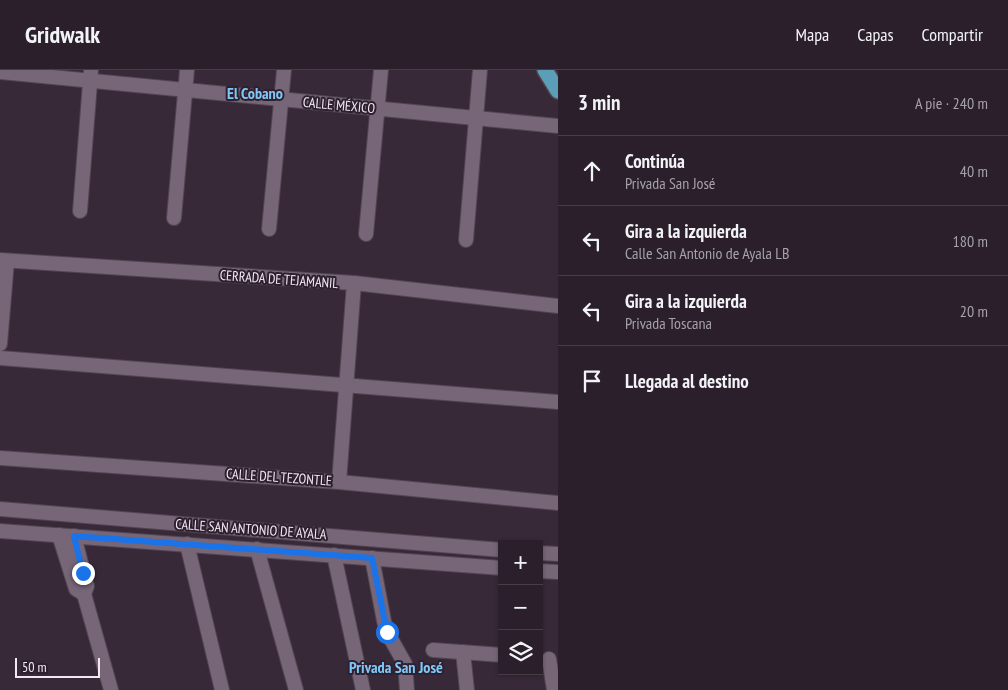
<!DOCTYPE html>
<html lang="es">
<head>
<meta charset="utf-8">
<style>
  body { margin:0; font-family:"PT Sans Narrow",sans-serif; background:#322733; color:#f1f3f6 }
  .controls { position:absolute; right:15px; bottom:15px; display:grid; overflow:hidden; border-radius:0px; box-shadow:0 1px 4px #0004 }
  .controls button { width:45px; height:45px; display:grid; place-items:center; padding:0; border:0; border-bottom:1px solid #463d47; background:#2a1f2b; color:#f1f3f6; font:25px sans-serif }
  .scale { position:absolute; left:15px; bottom:12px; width:85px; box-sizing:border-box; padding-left:5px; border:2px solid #f2e8f2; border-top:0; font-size:14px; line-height:18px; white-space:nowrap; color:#f2e8f2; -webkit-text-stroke:4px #2e202f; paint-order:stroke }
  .stop { position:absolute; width:15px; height:15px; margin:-11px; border:4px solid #1a73e8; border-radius:50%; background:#fff }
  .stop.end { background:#1a73e8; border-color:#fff; box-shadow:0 1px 5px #0008 }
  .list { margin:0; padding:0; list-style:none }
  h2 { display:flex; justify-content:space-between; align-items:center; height:65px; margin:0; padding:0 20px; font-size:21px }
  h2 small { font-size:16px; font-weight:400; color:#a5a2a9 }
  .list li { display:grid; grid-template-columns:32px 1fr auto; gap:15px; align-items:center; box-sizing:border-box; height:70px; padding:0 20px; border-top:1px solid #463d47 }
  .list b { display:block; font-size:19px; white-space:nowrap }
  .list p { margin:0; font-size:16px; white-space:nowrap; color:#a5a2a9 }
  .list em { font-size:16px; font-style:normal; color:#a5a2a9 }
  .icon { flex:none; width:28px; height:28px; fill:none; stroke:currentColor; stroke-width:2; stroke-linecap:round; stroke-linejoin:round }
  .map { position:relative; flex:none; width:558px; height:620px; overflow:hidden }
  header { display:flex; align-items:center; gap:30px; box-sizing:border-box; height:70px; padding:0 25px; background:#2a1f2b; border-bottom:1px solid #463d47 }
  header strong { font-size:24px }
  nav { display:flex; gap:28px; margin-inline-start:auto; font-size:18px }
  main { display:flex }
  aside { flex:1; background:#2a1f2b }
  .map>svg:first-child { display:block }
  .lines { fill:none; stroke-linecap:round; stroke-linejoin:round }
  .minor-casing { stroke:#524552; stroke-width:16 }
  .major-casing { stroke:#524552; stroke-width:18 }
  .minor { stroke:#766677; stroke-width:14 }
  .major { stroke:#5b9eb8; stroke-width:15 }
  .route { stroke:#1a73e8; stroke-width:6 }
  .labels { text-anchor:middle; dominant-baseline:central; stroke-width:4; stroke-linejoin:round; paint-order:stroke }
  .street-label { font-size:14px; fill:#f2e8f2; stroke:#2e202f }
  .quarter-label { font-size:16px; font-weight:bold; fill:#80c7f8; stroke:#2e202f }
</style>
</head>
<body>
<header>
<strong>Gridwalk</strong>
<nav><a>Mapa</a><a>Capas</a><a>Compartir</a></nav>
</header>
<main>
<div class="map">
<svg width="558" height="620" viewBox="0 0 558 620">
  <rect width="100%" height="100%" fill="#382939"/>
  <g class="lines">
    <defs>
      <g id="minor">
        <polyline points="0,2 558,56"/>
        <polyline points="80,141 91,0"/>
        <polyline points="174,148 187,0"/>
        <polyline points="269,159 284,0"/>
        <polyline points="366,164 381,0"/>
        <polyline points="466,170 480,0"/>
        <polyline points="0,190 354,213 558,236"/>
        <polyline points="0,274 7,191"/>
        <polyline points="0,288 558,332"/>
        <polyline points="0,388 339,412 558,433"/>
        <polyline points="339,412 354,213"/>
        <polyline points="0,439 502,480"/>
        <polyline points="0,461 502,498"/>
        <polyline points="59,465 76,519 84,524"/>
        <polyline points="74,466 87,516 84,524 111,620"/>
        <polyline points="187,474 222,620"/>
        <polyline points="257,479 296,620"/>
        <polyline points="539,483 558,484"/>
        <polyline points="334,485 363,620"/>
        <polyline points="372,488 384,551 387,562 405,594 407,620"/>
        <polyline points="539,501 558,502"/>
        <polyline points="433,580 502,585"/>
        <polyline points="463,582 467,620"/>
        <polyline points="549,589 554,620"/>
      </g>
      <polyline id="major" points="545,0 558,21"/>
    </defs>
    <!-- minor casing -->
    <use href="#minor" class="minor-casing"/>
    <!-- major casing -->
    <use href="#major" class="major-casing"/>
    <!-- minor -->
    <use href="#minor" class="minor"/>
    <!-- major -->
    <use href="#major" class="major"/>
  </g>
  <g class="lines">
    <!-- route -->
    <polyline class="route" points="83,503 74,466 372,488 387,562"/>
  </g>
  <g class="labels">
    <!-- street labels -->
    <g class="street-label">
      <text transform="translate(339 35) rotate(5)">CALLE MÉXICO</text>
      <text transform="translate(279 209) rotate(4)">CERRADA DE TEJAMANIL</text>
      <text transform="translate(279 407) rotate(4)">CALLE DEL TEZONTLE</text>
      <text transform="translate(251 459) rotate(4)">CALLE SAN ANTONIO DE AYALA</text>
    </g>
    <!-- quarter labels -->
    <g class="quarter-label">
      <text x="255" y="23">El Cobano</text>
      <text x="396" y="597">Privada San José</text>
    </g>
  </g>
</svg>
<div class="controls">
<button>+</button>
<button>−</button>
<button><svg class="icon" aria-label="layers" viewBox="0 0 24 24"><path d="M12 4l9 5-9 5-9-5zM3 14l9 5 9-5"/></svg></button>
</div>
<div class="scale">50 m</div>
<div class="stop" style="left:387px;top:562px"></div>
<div class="stop end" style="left:83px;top:503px"></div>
</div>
<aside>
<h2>3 min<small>A pie · 240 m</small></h2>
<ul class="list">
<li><svg class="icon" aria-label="ahead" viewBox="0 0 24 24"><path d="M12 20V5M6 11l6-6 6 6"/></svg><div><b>Continúa</b><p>Privada San José</p></div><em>40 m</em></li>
<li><svg class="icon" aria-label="left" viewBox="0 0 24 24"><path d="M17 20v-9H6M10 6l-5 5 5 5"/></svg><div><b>Gira a la izquierda</b><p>Calle San Antonio de Ayala LB</p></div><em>180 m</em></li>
<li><svg class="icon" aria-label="left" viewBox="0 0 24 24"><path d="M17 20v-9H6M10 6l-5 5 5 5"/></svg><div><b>Gira a la izquierda</b><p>Privada Toscana</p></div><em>20 m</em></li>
<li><svg class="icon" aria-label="arrive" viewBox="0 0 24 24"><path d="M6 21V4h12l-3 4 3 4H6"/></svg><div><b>Llegada al destino</b></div></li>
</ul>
</aside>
</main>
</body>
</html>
